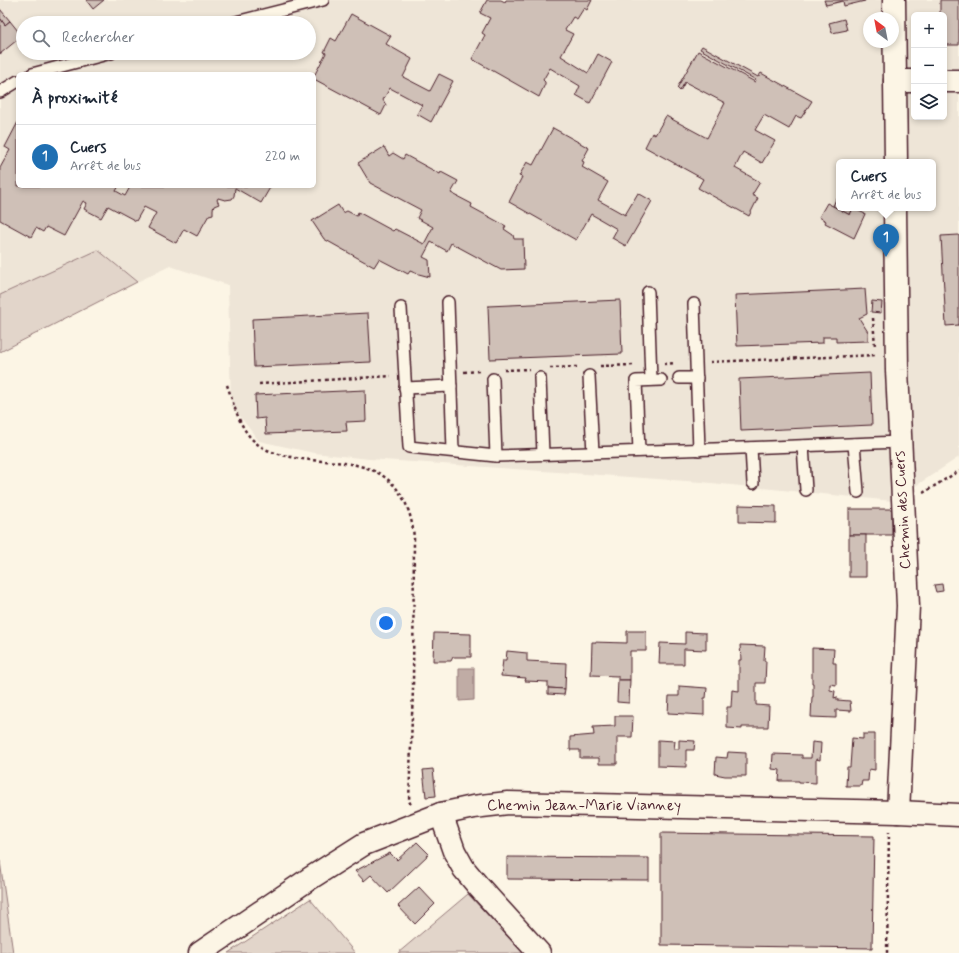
<!DOCTYPE html>
<html lang="fr">
<head>
<meta charset="utf-8">
<style>
  body { margin:0; font-family:Mynerve,sans-serif; background:#f2f2f3; color:#1f2937 }
  .controls { position:absolute; right:12px; top:12px; display:grid; overflow:hidden; border-radius:6px; box-shadow:0 2px 6px #0003 }
  .controls button { width:36px; height:36px; display:grid; place-items:center; padding:0; border:0; border-bottom:1px solid #e0e1e3; background:#fff; color:#1f2937; font:20px sans-serif }
  .compass { position:absolute; left:863px; top:12px; width:36px; height:36px; border-radius:50%; background:#fff; box-shadow:0 2px 6px #0003; rotate:328deg }
  .you { position:absolute; left:386px; top:623px; width:14px; height:14px; margin:-10px; border:3px solid #fff; border-radius:50%; background:#1a73e8; box-shadow:0 0 0 6px #1a73e833 }
  .badge { display:grid; place-items:center; width:26px; height:26px; border-radius:50%; background:#1f6fb2; color:#fff; font-size:13px; font-weight:700 }
  .pin { position:absolute; translate:-50% -33px; filter:drop-shadow(0 1px 2px #0008) }
  .pin::after { content:''; position:absolute; top:21px; width:14px; height:12px; background:inherit; clip-path:polygon(0 0,100% 0,50% 100%) }
  .popup { position:absolute; left:836px; top:159px; width:100px; height:52px; box-sizing:border-box; display:grid; place-content:center; border-radius:6px; background:#fff; filter:drop-shadow(0 1px 3px #0005); font-size:13px; white-space:nowrap; color:#747a83 }
  .popup b { font-size:15px; color:#1f2937 }
  .popup::after { content:''; position:absolute; left:50%; top:100%; margin-left:-8px; border:8px solid transparent; border-top-color:#fff }
  .list { margin:0; padding:0; list-style:none }
  h2 { display:flex; justify-content:space-between; align-items:center; height:52px; margin:0; padding:0 16px; font-size:17px }
  h2 small { font-size:13px; font-weight:400; color:#747a83 }
  .list li { display:grid; grid-template-columns:26px 1fr auto; gap:12px; align-items:center; box-sizing:border-box; height:64px; padding:0 16px; border-top:1px solid #e0e1e3 }
  .list b { display:block; font-size:15px; white-space:nowrap }
  .list p { margin:0; font-size:13px; white-space:nowrap; color:#747a83 }
  .list em { font-size:13px; font-style:normal; color:#747a83 }
  .icon { flex:none; width:22px; height:22px; fill:none; stroke:currentColor; stroke-width:2; stroke-linecap:round; stroke-linejoin:round }
  .map { position:relative; flex:none; width:959px; height:953px; overflow:hidden }
  .search { position:absolute; background:#fff; box-shadow:0 2px 6px #0003; left:16px; top:16px; width:300px; height:44px; display:flex; align-items:center; gap:10px; box-sizing:border-box; padding:0 14px; border-radius:22px; color:#747a83; font-size:15px }
  .panel { position:absolute; background:#fff; box-shadow:0 2px 6px #0003; left:16px; top:72px; width:300px; height:116px; border-radius:6px }
  .map>svg:first-child { display:block }
  .built { fill:#eee5d7; fill-rule:evenodd }
  .green { fill:#e2d5ca; stroke:#967a7a }
  .water { fill:#c0aca5; stroke:#917474 }
  .building { fill:#cfc0b7; stroke:#4a1f2b }
  .lines { fill:none; stroke-linecap:round; stroke-linejoin:round }
  .lane-casing { stroke:#4a1f2b; stroke-width:14 }
  .street-casing { stroke:#4a1f2b; stroke-width:25 }
  .secondary-casing { stroke:#4a1f2b; stroke-width:25 }
  .path { stroke:#4a1f2b; stroke-width:2.5; stroke-dasharray:3 3; stroke-linecap:butt }
  .lane { stroke:#fcf5e5; stroke-width:11 }
  .street { stroke:#fcf5e5; stroke-width:22 }
  .secondary { stroke:#fcf5e5; stroke-width:22 }
  .labels { text-anchor:middle; dominant-baseline:central; stroke-width:3.5; stroke-linejoin:round; paint-order:stroke }
  .street-label { font-size:15px; fill:#4a1f2b; stroke:#fcf5e5 }
</style>
</head>
<body>
<div class="map">
<svg width="959" height="953" viewBox="0 0 959 953">
  <rect width="100%" height="100%" fill="#fcf5e5"/>
  <filter id="ink" filterUnits="userSpaceOnUse"><feTurbulence type="fractalNoise" baseFrequency=".025" numOctaves="2"/><feDisplacementMap in="SourceGraphic" scale="8" xChannelSelector="R" yChannelSelector="G"/><feConvolveMatrix kernelMatrix="1 2 1 2 8 2 1 2 1" color-interpolation-filters="sRGB"/></filter>
  <g filter="url(#ink)">
    <!-- built -->
    <path class="built" d="M 0,0 L 959,0 L 959,457 L 893,501 L 701,482 L 369,459 L 314,453 L 259,441 L 231,405 L 228,285 L 170,266 L 137,282 L 98,250 L 0,295 ZM 914,15 L 944,15 L 944,117 L 914,117 ZM 869,18 L 893,18 L 893,42 L 869,42 ZM 23,23 L 309,23 L 309,53 L 23,53 ZM 18,74 L 314,74 L 314,186 L 18,186 ZM 839,162 L 933,162 L 933,208 L 839,208 Z"/>
    <!-- green -->
    <g class="green">
      <polygon points="98,250 137,282 0,352 0,295"/>
      <polygon points="0,861 13,953 0,953"/>
      <polygon points="468,894 523,953 398,953"/>
      <polygon points="310,899 355,953 228,953"/>
    </g>
    <!-- water -->
    <polygon class="water" points="459,668 474,668 474,700 459,701"/>
    <!-- building -->
    <g class="building">
      <polygon points="86,0 104,0 93,9"/>
      <polygon points="487,0 501,0 505,2 506,0 592,0 587,10 584,8 577,19 573,17 565,30 573,34 561,56 588,73 598,54 612,62 590,103 576,95 580,86 550,68 543,80 545,82 545,84 539,97 472,59 485,35 482,33 490,18 480,13"/>
      <polygon points="824,0 865,0 865,1 844,6 843,1 826,5"/>
      <polygon points="940,0 959,0 959,45 944,45 944,15 940,15"/>
      <polygon points="0,9 10,21 5,25 0,18"/>
      <polygon points="351,14 391,36 386,44 412,59 403,77 430,91 439,74 453,81 431,122 417,114 422,105 390,88 383,100 386,105 381,115 314,79 314,76 326,53 324,52 331,38 336,41"/>
      <polygon points="0,18 5,25 10,21 22,36 0,54"/>
      <polygon points="844,19 847,30 832,33 829,23"/>
      <polygon points="702,46 758,77 761,73 812,101 801,118 796,116 789,129 764,115 755,130 775,141 762,163 743,152 735,168 760,182 752,195 758,198 749,216 698,188 703,179 645,147 652,133 655,135 666,116 707,138 725,103 685,82 680,91 677,88 698,51 755,82 756,80 700,49"/>
      <polygon points="18,122 18,186 119,186 116,191 125,196 130,187 128,186 271,186 261,203 235,188 234,196 232,199 225,200 218,198 217,200 219,204 214,206 213,209 213,214 209,215 197,236 184,229 176,243 148,228 156,213 144,207 136,221 108,206 101,218 84,209 87,203 83,201 64,236 46,227 43,232 36,228 31,237 0,220 0,168 10,150 5,147"/>
      <polygon points="553,128 589,148 582,161 584,162 582,167 608,182 598,200 625,215 638,193 652,201 626,246 612,238 617,229 591,214 576,240 509,202 522,177 519,176 527,162 533,165"/>
      <polygon points="384,147 389,156 393,153 403,159 405,155 440,174 441,172 458,181 451,193 472,204 471,207 506,226 504,229 513,235 514,239 523,239 524,269 501,270 451,243 447,251 431,242 423,257 429,260 430,277 415,273 410,271 408,274 379,259 374,267 324,239 312,221 338,205 343,213 347,211 357,216 358,212 393,231 395,229 424,244 433,227 417,218 421,210 370,183 358,163"/>
      <polygon points="836,199 839,201 839,208 853,208 850,215 833,206"/>
      <polygon points="827,203 850,215 853,208 865,214 854,238 825,223 826,221 819,217"/>
      <polygon points="959,235 959,325 946,326 941,236"/>
      <polygon points="865,289 867,314 859,318 868,332 868,341 836,342 836,337 823,337 823,343 737,346 735,295"/>
      <polygon points="620,300 622,354 490,359 488,306"/>
      <polygon points="872,301 882,302 881,313 871,312"/>
      <polygon points="368,313 371,362 254,367 252,319"/>
      <polygon points="870,373 872,425 741,431 739,379"/>
      <polygon points="365,390 366,421 346,422 347,431 266,434 265,418 256,419 255,395"/>
      <polygon points="739,505 776,506 776,523 739,522"/>
      <rect x="849" y="509" width="43" height="26"/>
      <rect x="849" y="535" width="17" height="42"/>
      <polygon points="942,584 943,591 936,592 934,585"/>
      <polygon points="627,631 646,631 646,651 630,651 630,680 618,680 618,676 591,675 592,642 627,643"/>
      <polygon points="685,632 706,633 706,650 684,649 684,664 659,664 660,643 685,644"/>
      <polygon points="434,633 471,634 471,657 453,657 451,661 433,661"/>
      <polygon points="740,645 765,646 764,661 766,661 765,683 756,683 756,705 769,706 768,727 742,727 742,729 727,728 727,707 731,707 732,690 739,691 739,660 741,660"/>
      <polygon points="812,648 834,649 833,663 836,663 836,685 830,684 830,690 835,691 834,698 837,697 837,700 850,701 851,711 836,710 836,718 811,717 812,697 813,697 813,683 812,683"/>
      <polygon points="507,651 527,653 527,661 566,663 565,689 548,688 548,682 525,681 526,678 501,676 503,660 506,660"/>
      <polygon points="618,680 630,680 629,703 617,702"/>
      <polygon points="679,686 707,688 706,698 704,698 704,715 668,713 669,696 679,696"/>
      <polygon points="548,688 565,689 564,695 548,694"/>
      <polygon points="615,716 633,716 632,737 617,737 617,764 599,764 599,758 580,758 580,750 570,750 570,737 594,735 593,727 615,726"/>
      <polygon points="863,734 875,734 875,770 869,769 868,781 862,781 861,786 846,786 847,767 850,767 852,738 863,739"/>
      <polygon points="658,740 675,741 674,749 679,749 679,740 695,741 694,750 686,750 686,767 658,766"/>
      <polygon points="812,742 821,743 820,760 816,759 816,783 799,782 799,781 779,781 780,770 772,769 773,754 802,755 802,758 811,758"/>
      <polygon points="728,752 746,753 746,776 725,776 715,774 716,757 727,758"/>
      <polygon points="433,769 436,796 426,797 423,770"/>
      <polygon points="661,833 874,836 872,948 661,945"/>
      <polygon points="417,842 429,854 388,893 371,875 364,881 355,871 390,853 397,860"/>
      <polygon points="507,857 649,858 649,880 507,879"/>
      <polygon points="419,887 435,904 415,924 398,906"/>
    </g>
    <g class="lines">
      <defs>
        <g id="lane">
          <polyline points="232,23 323,0"/>
          <polyline points="32,74 111,53"/>
          <polyline points="0,92 18,81"/>
          <polyline points="648,292 651,380"/>
          <polyline points="448,302 453,451"/>
          <polyline points="694,304 699,450"/>
          <polyline points="401,308 409,447 496,456 714,449 900,442"/>
          <polyline points="589,376 593,453"/>
          <polyline points="540,378 543,454"/>
          <polyline points="679,378 697,378"/>
          <polyline points="493,379 496,456"/>
          <polyline points="405,388 451,386"/>
          <polyline points="854,444 858,492"/>
          <polyline points="803,446 806,490"/>
          <polyline points="751,448 753,483"/>
          <polyline points="639,451 636,381 661,380"/>
        </g>
        <g id="street">
          <polyline points="895,81 914,81"/>
          <polyline points="944,81 959,81"/>
          <polyline points="441,814 454,851 464,869 479,887 539,953"/>
        </g>
        <g id="secondary">
          <polyline points="894,0 896,162"/>
          <polyline points="895,208 897,370 908,606 898,812"/>
          <polyline points="200,953 309,879 364,844 441,814 473,807 508,803 898,812 959,815"/>
        </g>
      </defs>
      <!-- lane casing -->
      <use href="#lane" class="lane-casing"/>
      <!-- street casing -->
      <use href="#street" class="street-casing"/>
      <!-- secondary casing -->
      <use href="#secondary" class="secondary-casing"/>
      <!-- path -->
      <g class="path">
        <polyline points="873,318 875,347"/>
        <polyline points="710,362 877,355"/>
        <polyline points="664,364 675,363"/>
        <polyline points="600,366 635,365"/>
        <polyline points="550,368 577,367"/>
        <polyline points="504,370 529,369"/>
        <polyline points="464,372 481,371"/>
        <polyline points="259,384 391,376"/>
        <path d="M 227,385 C 234,404 239,428 255,442 C 265,451 278,454 291,457 C 313,462 337,460 360,466 C 396,475 411,503 414,538 L 413,688 L 409,801 L 411,805"/>
        <polyline points="923,493 959,471"/>
        <polyline points="887,953 889,832"/>
      </g>
      <!-- lane -->
      <use href="#lane" class="lane"/>
      <!-- street -->
      <use href="#street" class="street"/>
      <!-- secondary -->
      <use href="#secondary" class="secondary"/>
    </g>
  </g>
  <g class="labels">
    <!-- street labels -->
    <g class="street-label">
      <text transform="translate(903 510) rotate(-93)">Chemin des Cuers</text>
      <text x="584" y="806">Chemin Jean-Marie Vianney</text>
    </g>
  </g>
</svg>
<div class="controls">
<button>+</button>
<button>−</button>
<button><svg class="icon" aria-label="layers" viewBox="0 0 24 24"><path d="M12 4l9 5-9 5-9-5zM3 14l9 5 9-5"/></svg></button>
</div>
<svg class="compass" viewBox="-18 -18 36 36"><path d="M0-13l5 13h-10z" fill="#e53935"/><path d="M0 13l5-13h-10z" fill="#747a83"/></svg>
<div class="you"></div>
<div class="pin badge" style="left:886px;top:257px">1</div>
<div class="popup"><b>Cuers</b>Arrêt de bus</div>
<div class="search"><svg class="icon" aria-label="search" viewBox="0 0 24 24"><circle cx="10" cy="10" r="6"/><path d="M15 15l6 6"/></svg>Rechercher</div>
<section class="panel">
<h2>À proximité<small></small></h2>
<ul class="list">
<li><span class="badge">1</span><div><b>Cuers</b><p>Arrêt de bus</p></div><em>220 m</em></li>
</ul>
</section>
</div>
</body>
</html>
